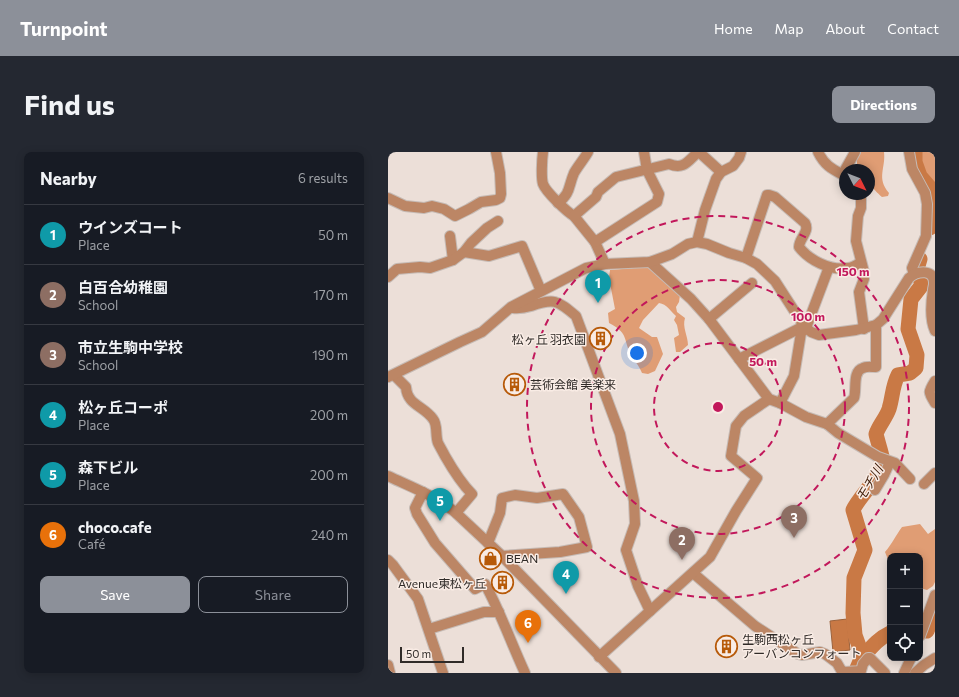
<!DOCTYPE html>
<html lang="en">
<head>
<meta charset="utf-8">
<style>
  body { margin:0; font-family:Commissioner,"Noto Sans JP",sans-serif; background:#242831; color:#f1f3f6 }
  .controls { position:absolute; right:12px; bottom:12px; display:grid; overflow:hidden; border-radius:8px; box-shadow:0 2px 10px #0003 }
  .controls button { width:36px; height:36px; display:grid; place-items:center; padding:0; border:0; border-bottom:1px solid #363941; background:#171b24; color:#f1f3f6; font:20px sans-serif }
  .compass { position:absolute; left:451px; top:12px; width:36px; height:36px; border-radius:50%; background:#171b24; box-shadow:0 2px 10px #0003; rotate:132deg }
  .scale { position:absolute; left:12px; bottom:10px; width:64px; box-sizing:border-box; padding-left:4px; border:2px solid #302b28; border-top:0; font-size:11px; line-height:14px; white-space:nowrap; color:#302b28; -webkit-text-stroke:3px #f9ece5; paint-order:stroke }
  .you { position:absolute; left:249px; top:201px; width:14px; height:14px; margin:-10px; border:3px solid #fff; border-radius:50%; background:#1a73e8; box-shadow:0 0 0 6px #1a73e833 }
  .badge { display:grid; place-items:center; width:26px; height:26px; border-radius:50%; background:#8c9099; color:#fff; font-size:13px; font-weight:700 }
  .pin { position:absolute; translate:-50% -33px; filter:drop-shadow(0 1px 2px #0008) }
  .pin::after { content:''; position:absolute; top:21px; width:14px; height:12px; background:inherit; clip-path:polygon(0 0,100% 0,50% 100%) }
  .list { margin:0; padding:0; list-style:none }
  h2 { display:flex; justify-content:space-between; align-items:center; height:52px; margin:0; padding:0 16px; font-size:17px }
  h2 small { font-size:13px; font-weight:400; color:#9ea1a6 }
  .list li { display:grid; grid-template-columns:26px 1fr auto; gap:12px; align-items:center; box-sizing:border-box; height:60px; padding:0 16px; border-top:1px solid #363941 }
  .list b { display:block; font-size:15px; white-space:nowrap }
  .list p { margin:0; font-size:13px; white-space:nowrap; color:#9ea1a6 }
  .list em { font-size:13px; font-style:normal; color:#9ea1a6 }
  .actions { display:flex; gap:8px; padding:12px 16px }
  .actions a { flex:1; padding:9px 0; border:1px solid #8c9099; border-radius:8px; text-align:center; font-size:14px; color:#8c9099 }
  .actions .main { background:#8c9099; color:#fff }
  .icon { flex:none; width:22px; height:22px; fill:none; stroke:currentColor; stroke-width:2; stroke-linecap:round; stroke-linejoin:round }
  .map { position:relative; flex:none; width:547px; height:521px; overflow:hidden; border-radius:8px }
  header { display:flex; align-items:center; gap:24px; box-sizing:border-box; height:56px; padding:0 20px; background:#8c9099; color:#fff }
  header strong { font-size:19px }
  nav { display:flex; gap:22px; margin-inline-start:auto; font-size:14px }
  .intro { display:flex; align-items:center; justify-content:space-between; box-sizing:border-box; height:96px; padding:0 24px }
  h1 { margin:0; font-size:28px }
  .button { padding:10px 18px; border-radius:8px; background:#8c9099; color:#fff; font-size:14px; font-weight:700 }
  main { display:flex; gap:24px; padding:0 24px }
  aside { flex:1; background:#171b24; border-radius:8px; box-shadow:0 2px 10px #0003 }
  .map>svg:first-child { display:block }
  .green { fill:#e09d74 }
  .water { fill:#c97945; stroke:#9b623c }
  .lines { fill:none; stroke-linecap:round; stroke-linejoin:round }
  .river { stroke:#c97945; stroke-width:15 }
  .minor-casing { stroke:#c6bbb5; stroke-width:12 }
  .minor { stroke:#bc8665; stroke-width:10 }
  .ring { fill:none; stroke:#c2185b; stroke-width:2; stroke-dasharray:7 5 }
  .labels { text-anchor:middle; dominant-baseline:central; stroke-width:3; stroke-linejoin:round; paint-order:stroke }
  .poi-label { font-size:12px; fill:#302b28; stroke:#f9ece5; text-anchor:start }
  .water-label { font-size:13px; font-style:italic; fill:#472510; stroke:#f9ece5 }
  .centre { fill:#c2185b; stroke:#f9ece5; stroke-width:2 }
  .ring-label { font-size:12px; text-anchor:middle; font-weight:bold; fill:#c2185b; stroke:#f9ece5; stroke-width:3; stroke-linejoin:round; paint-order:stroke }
</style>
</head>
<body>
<header>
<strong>Turnpoint</strong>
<nav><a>Home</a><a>Map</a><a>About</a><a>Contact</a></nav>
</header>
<div class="intro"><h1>Find us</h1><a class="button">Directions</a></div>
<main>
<aside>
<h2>Nearby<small>6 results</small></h2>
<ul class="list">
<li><span class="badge" style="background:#0f9aa8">1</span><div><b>ウインズコート</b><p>Place</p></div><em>50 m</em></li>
<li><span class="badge" style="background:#8d6e63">2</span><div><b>白百合幼稚園</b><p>School</p></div><em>170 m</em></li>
<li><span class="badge" style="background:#8d6e63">3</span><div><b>市立生駒中学校</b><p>School</p></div><em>190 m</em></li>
<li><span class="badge" style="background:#0f9aa8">4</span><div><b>松ヶ丘コーポ</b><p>Place</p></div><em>200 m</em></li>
<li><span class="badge" style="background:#0f9aa8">5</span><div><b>森下ビル</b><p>Place</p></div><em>200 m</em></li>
<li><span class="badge" style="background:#e8710a">6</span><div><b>choco.cafe</b><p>Café</p></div><em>240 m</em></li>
</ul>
<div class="actions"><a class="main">Save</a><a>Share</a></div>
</aside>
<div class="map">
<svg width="547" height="521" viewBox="0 0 547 521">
  <rect width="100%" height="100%" fill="#ecdfd8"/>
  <!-- green -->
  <g class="green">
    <path d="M 473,0 L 496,0 C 498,16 488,26 501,41 L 500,44 L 494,45 C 484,36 481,33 481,18 L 471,18 L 469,13 L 469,4 Z"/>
    <path d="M 531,0 L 547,0 L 547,38 C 541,28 529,11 531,0 Z"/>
    <path d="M 256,114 L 264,116 L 292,143 L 291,150 L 288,155 L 289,160 L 297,166 C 294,175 300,184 300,193 L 292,200 L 288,200 L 286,186 L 291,183 L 289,173 L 286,168 L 288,164 C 282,159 279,152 271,151 L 255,168 L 251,176 L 264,185 L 269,185 L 275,202 L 267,219 L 260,222 L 254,221 C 251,213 246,209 242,201 C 235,185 240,181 221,171 L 220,161 L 227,157 L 221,126 L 222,118 L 246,116 Z"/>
    <path d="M 532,372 L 540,382 L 547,377 L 547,430 L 545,434 L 539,438 L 532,436 L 532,404 L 502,404 L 501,410 L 497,400 C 504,392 508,383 514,375 Z"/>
  </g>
  <!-- water -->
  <polygon class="water" points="459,467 462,498 445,500 442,469"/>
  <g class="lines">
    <!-- river -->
    <g class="river">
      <polyline points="527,0 527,10 532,24 543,37 545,47 542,76"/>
      <polyline points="539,479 547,459"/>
      <path d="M 473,507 C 482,497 489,487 502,481"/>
      <path d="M 467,521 L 473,507 L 471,494 L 467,483 L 465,461 L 466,426 L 477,398 L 465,358 C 470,346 496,321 495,310 C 494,301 490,291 488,282 C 491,273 498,266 501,257 C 505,244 504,235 510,223 L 522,221 L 528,216 L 529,203 L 520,177 L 523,147 L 534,133 L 529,117 L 532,107"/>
    </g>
    <defs>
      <g id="minor">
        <path d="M 155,0 C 154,7 153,26 155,32 C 158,40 179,60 186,64 L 207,90 L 217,112"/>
        <polyline points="311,0 333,20"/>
        <path d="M 430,0 C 437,14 444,17 457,24"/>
        <polyline points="521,0 524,17 537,41 539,52 538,84 524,116 526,122"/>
        <polyline points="457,18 467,0"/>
        <polyline points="473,42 473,56 470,64 468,89 476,120 476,127 471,140 476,177"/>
        <polyline points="0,46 17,54 36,56 44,54 56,57 67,64 81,57 93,50 108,48 112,46 113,42 112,21 108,0"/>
        <path d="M 170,51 C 183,41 180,35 186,21 C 190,14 196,7 200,0"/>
        <path d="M 186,64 L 208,45 L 210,40 L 228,25 L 281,12 C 296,18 300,9 310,0"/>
        <polyline points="62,84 65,108"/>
        <polyline points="207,90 269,50 271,42 259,18 256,0"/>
        <polyline points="309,90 317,58 328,27 333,20 345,14 351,6 353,0"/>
        <polyline points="76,100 101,104 134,94 153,139"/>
        <path d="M 358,106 L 379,43 L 381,43 L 387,45 L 417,71 C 422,80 411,86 411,95 C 421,108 442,119 459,116 C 464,116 469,113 473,110"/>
        <polyline points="262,110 303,147 321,167 381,247 392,251 418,265 439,272 450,281 490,305 507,311 522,327"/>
        <polyline points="0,125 9,117 32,115 42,116 65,108 76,100 83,91 99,76 110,69"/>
        <path d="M 125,156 C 132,157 136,156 143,154 C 166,146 169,148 188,164 L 232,282 L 246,349 L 247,372 L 238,398 L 250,434 L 262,459"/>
        <polyline points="321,167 364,131"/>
        <polyline points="351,207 416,174"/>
        <path d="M 6,223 L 18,235 C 19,253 36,254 45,267 C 50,273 47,283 50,291 C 52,295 55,300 57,304 C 65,318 73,331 84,342 L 68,361"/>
        <path d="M 0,225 L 72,190 L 94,180 L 123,155 L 198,116 L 217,112 L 262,110 L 284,102 L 300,92 L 309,90 L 319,92 L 341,101 L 358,106 L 369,112 L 387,129 L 416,174 L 423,180 L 431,183 L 468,178 L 488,173 L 495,167 L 521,126 C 529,119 547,116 546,132 C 546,134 545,136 545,138 C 543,150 542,168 547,179"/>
        <path d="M 547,229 C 540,240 540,240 547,251"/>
        <polyline points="392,251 406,224 413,181 418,176 441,115"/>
        <path d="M 439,272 L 466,246 C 469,238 464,219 475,216 C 478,214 484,215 488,215 L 488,173"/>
        <path d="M 0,324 C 23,335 48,344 68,361 L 114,404 L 228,521"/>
        <polyline points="536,332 547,321"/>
        <polyline points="487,338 496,323 502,310"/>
        <path d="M 35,340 L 27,356 L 29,362 L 47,391 L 87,437 L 97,432 C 113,461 123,491 137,521"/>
        <polyline points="100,391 112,361 114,346 127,343 149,346 175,342 191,365 199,395 172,400 114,404"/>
        <polyline points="0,408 5,413 30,447 55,521"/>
        <polyline points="305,421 367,474 410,502 414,503 432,500 437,502 449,511 453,518 456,520 473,519 475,512 480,506 482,506 497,521"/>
        <polyline points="41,477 96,460 111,460"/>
        <polyline points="532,484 547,443"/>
        <polyline points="211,505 322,405 348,359 369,326 343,304 348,274 356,264 381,247"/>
        <polyline points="0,513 2,521"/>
        <polyline points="516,521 523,506"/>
        <polyline points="527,521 536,513 547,506"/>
      </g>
    </defs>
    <!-- minor casing -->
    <use href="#minor" class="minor-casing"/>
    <!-- minor -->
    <use href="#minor" class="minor"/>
  </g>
  <!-- distance rings -->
  <g class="ring">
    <circle cx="330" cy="255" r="64"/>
    <circle cx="330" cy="255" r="127"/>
    <circle cx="330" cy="255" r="191"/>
  </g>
  <!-- icons -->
  <defs>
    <symbol id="building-ring" viewBox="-11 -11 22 22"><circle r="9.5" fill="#f9ece5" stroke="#b75a09" stroke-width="1.5"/><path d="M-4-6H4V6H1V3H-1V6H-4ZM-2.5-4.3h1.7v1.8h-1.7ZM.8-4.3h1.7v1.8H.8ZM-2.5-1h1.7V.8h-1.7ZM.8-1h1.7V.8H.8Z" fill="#b75a09"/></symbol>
    <symbol id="shop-ring" viewBox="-11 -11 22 22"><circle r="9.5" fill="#f9ece5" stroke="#b75a09" stroke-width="1.5"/><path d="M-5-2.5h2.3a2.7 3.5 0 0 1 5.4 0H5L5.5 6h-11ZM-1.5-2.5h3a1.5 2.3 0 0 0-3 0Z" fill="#b75a09"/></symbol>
  </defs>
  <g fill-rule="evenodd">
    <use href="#building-ring" x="200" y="174" width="25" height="25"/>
    <use href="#building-ring" x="114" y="220" width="25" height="25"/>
    <use href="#shop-ring" x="90" y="394" width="25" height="25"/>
    <use href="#building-ring" x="102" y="418" width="25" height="25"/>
    <use href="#building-ring" x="326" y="482" width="25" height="25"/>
  </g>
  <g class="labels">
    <!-- poi labels -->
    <g class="poi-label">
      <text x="198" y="187" text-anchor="end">松ヶ丘 羽衣園</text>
      <text x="142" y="232">芸術会館 美楽来</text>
      <text x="118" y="406">BEAN</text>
      <text x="98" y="431" text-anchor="end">Avenue東松ヶ丘</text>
      <text x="354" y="487">生駒西松ヶ丘<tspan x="354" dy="14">アーバンコンフォート</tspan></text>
    </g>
    <!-- water labels -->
    <g class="water-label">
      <text transform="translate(481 331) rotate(-59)">モチ川</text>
    </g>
  </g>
  <circle cx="330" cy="255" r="6" class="centre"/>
  <g class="ring-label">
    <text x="465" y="124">150 m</text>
    <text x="420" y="169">100 m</text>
    <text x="375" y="214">50 m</text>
  </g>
</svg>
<div class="controls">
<button>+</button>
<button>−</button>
<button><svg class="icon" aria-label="locate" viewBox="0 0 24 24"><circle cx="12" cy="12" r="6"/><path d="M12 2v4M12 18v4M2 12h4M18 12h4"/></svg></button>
</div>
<svg class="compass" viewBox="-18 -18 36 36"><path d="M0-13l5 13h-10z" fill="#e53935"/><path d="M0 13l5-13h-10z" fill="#9ea1a6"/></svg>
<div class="scale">50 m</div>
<div class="you"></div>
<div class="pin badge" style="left:210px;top:151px;background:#0f9aa8">1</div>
<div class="pin badge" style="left:294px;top:408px;background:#8d6e63">2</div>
<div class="pin badge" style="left:406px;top:386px;background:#8d6e63">3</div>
<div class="pin badge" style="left:178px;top:442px;background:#0f9aa8">4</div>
<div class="pin badge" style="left:52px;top:369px;background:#0f9aa8">5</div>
<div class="pin badge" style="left:140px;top:491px;background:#e8710a">6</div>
</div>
</main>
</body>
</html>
